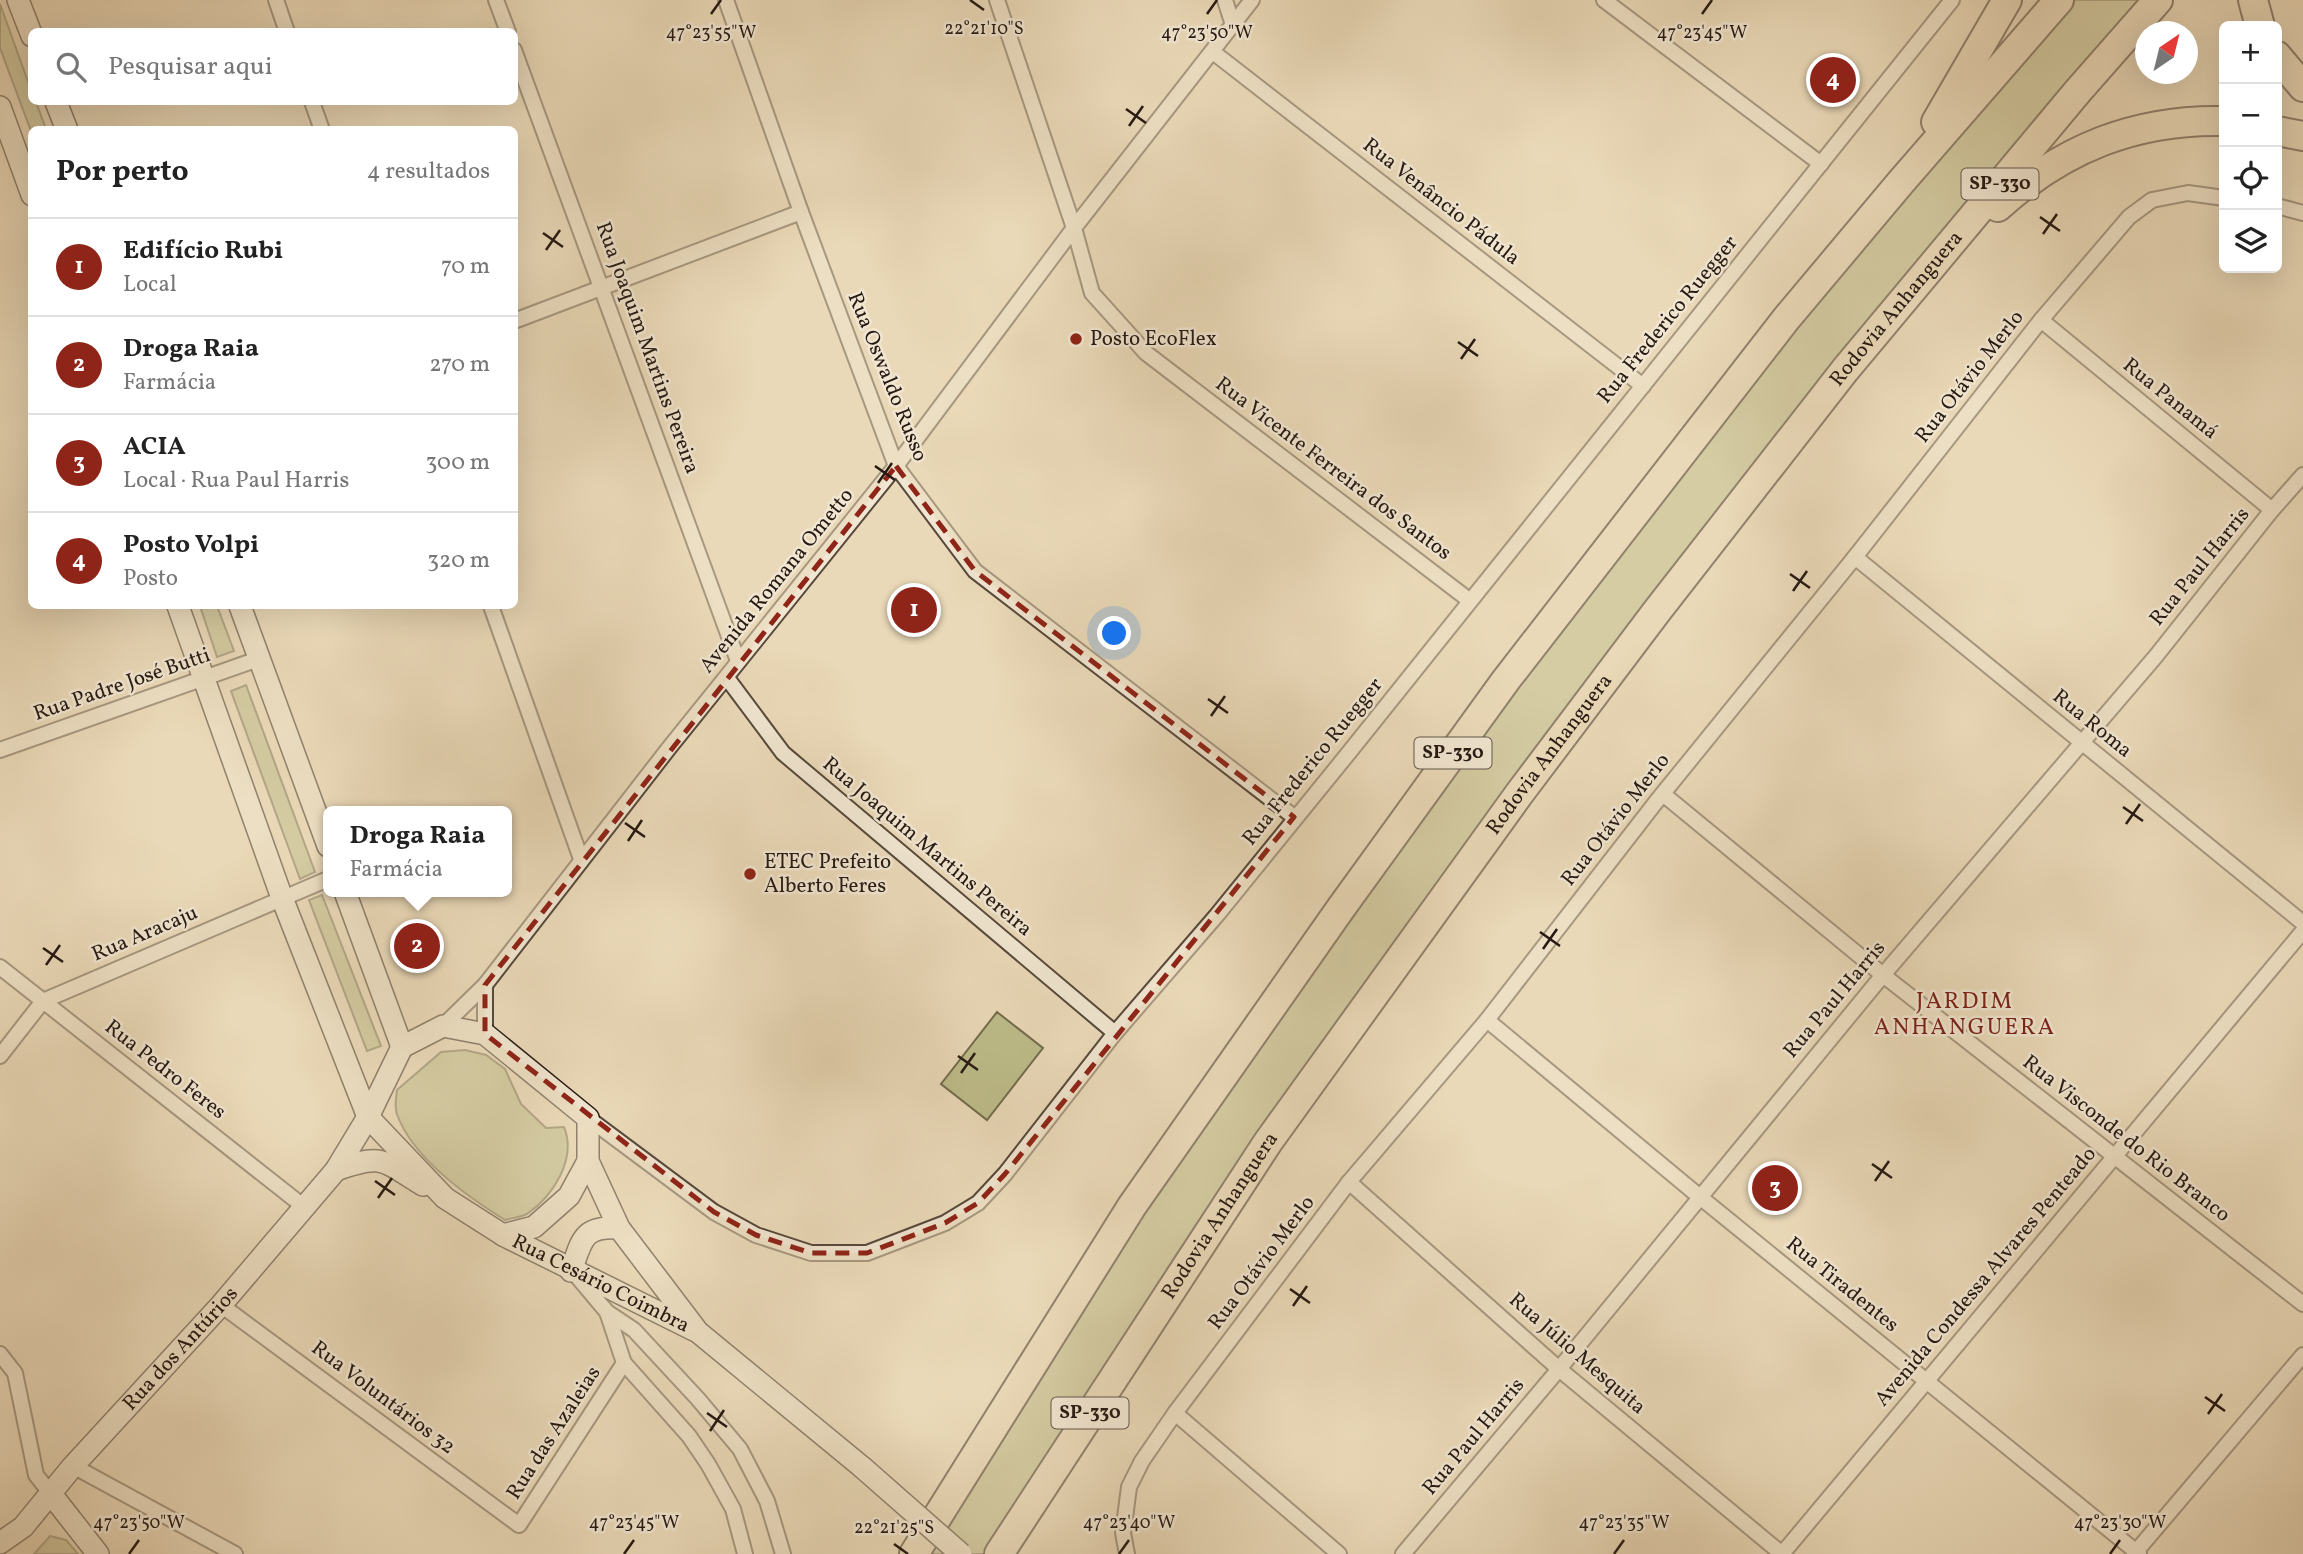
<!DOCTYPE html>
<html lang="pt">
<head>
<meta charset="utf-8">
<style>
  body { margin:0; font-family:Vollkorn,serif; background:#f6f6f6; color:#222 }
  .controls { position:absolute; right:21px; top:21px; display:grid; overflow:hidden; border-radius:10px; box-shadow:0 7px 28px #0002 }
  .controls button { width:63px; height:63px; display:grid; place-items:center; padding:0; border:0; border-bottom:2px solid #e0e0e0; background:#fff; color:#222; font:35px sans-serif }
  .compass { position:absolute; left:2135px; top:21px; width:63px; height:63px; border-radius:50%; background:#fff; box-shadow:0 7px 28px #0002; rotate:35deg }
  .you { position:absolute; left:1115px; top:634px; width:24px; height:24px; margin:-18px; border:5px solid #fff; border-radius:50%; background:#1a73e8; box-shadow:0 0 0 10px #1a73e833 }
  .badge { display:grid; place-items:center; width:46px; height:46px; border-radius:50%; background:#8f2418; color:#fff; font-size:23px; font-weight:700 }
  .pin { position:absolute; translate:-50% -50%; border:4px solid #fff; box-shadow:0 2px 7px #0006 }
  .popup { position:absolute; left:323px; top:806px; width:189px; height:91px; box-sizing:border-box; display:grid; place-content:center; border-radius:10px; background:#fff; filter:drop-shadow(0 2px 5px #0005); font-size:23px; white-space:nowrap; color:#767676 }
  .popup b { font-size:26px; color:#222 }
  .popup::after { content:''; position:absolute; left:50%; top:100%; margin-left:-14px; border:14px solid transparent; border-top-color:#fff }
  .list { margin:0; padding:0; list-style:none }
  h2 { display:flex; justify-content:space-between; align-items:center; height:91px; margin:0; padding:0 28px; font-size:30px }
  h2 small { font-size:23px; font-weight:400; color:#767676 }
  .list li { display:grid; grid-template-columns:46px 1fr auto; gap:21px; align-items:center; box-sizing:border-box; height:98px; padding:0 28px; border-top:2px solid #e0e0e0 }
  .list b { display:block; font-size:26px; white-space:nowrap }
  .list p { margin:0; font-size:23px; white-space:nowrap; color:#767676 }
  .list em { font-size:23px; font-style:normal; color:#767676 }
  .icon { flex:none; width:38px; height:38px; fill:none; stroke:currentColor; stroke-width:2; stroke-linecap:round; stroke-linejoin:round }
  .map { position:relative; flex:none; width:2303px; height:1554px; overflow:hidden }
  .search { position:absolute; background:#fff; box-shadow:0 7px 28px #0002; left:28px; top:28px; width:490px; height:77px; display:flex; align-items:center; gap:18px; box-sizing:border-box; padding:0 24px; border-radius:10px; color:#767676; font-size:26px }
  .panel { position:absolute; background:#fff; box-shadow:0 7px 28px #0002; left:28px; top:126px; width:490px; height:483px; border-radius:10px }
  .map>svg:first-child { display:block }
  .green { fill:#bdbd8a; stroke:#726b4e; stroke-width:2 }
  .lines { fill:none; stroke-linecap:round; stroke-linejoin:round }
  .street-casing { stroke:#57493c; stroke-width:18 }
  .secondary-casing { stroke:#261913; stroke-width:24 }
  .highway-casing { stroke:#261913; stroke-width:32 }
  .street { stroke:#f1e6d1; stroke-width:14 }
  .secondary { stroke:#f1e6d1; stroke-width:21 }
  .highway { stroke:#ead9b8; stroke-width:28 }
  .secondary-bridge-casing { stroke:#261913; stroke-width:24; stroke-linecap:butt }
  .secondary-bridge { stroke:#f1e6d1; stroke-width:21 }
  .marked { fill:none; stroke:#8f2418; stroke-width:5; stroke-dasharray:14 9; stroke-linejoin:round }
  .ticks { fill:none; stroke:#261913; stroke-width:2.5 }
  .poi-dot { fill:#8f2418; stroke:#f1e6d1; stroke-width:2.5 }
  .labels { text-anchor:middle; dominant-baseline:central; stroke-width:5; stroke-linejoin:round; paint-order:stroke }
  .shield { fill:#f1e6d1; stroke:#63564c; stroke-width:2 }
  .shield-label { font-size:19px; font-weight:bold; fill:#261913 }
  .street-label { font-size:21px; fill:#261913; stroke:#f1e6d1 }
  .poi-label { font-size:21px; fill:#261913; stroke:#f1e6d1; text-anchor:start }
  .neighbourhood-label { font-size:23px; letter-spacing:2px; fill:#7a1f14; stroke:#f1e6d1 }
  .ticks-label { font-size:18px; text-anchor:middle; fill:#261913; stroke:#f1e6d1; stroke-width:5; stroke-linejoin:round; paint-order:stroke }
</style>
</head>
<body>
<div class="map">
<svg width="2303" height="1554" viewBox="0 0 2303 1554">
  <rect width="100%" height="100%" fill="#ead9b8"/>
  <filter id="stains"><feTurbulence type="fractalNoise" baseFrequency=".00286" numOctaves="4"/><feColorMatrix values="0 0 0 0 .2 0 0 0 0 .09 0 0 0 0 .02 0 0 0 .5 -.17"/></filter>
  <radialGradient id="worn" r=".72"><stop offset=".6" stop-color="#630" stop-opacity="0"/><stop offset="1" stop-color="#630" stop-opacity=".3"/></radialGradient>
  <!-- green -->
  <g class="green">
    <polygon points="2073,0 2144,0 1738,486 1523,764 1273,1113 1178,1252 986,1554 928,1554 1135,1221 1484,730 1801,322 1983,103"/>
    <polygon points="0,4 31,90 32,102 36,102 46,129 31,131 0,48"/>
    <polygon points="200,606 217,606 234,651 217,657"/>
    <polygon points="246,685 315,872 300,879 231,691"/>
    <polygon points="322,895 381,1046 367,1051 309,900"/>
    <polygon points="997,1012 1043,1048 987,1120 941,1084"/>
    <path d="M 465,1050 L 486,1055 L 505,1069 L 521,1104 L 546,1128 L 564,1127 C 577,1159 553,1196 527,1214 C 521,1217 512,1218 505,1220 C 468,1197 415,1160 398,1117 C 394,1109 396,1099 397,1090 L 441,1052 Z"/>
    <polygon points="50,1536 66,1540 78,1554 34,1554"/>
  </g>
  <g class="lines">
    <defs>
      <g id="street">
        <polyline points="276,0 287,32"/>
        <polyline points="496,0 508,32"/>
        <polyline points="726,0 801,212 896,466 975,571 1294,817"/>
        <polyline points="997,0 1074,228 1092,293 1146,353 1469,600"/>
        <polyline points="1225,0 1233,25"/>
        <polyline points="1604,0 1821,164"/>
        <polyline points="514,50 738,661"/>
        <polyline points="1213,52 1643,386"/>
        <polyline points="312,102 322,130"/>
        <polyline points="2277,206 2303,213"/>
        <polyline points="2041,320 2272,510"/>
        <polyline points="514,321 801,212"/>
        <polyline points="1855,557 2303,923"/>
        <polyline points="491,606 581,859"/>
        <polyline points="727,678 783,753 1115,1033"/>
        <polyline points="0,750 258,659"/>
        <polyline points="1663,794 1883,975 2303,1304"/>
        <polyline points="0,967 303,1206"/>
        <polyline points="485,985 485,1034"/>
        <polyline points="1487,1020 1700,1197 2139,1554"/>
        <polyline points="443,1026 485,985 669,748 896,466 1074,228 1252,0"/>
        <polyline points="0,1056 43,1001 328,879"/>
        <polyline points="588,1118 714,1212 756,1235 811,1253 867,1253 945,1223 978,1203 1005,1174 1115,1033 1217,915 1347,755 1952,0"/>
        <polyline points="1349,1182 1559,1369 1782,1554"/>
        <polyline points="575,1274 607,1312 634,1330 698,1399 740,1449 767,1501 783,1554"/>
        <polyline points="221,1305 519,1525 624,1363"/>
        <polyline points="607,1312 624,1363 689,1436 708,1464 733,1509 745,1554"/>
        <polyline points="0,1354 15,1373 36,1475 51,1494"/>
        <polyline points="1175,1413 1339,1554"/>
        <polyline points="73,1466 235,1554"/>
        <polyline points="1127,1554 1123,1533 1129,1487 1142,1461 1175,1413 1349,1182 1487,1020 1656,802 1855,557 2041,320 2129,217 2152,200 2188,193 2224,198"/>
        <polyline points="1403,1554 1559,1369 1883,975 2156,656 2272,510 2303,475"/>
        <polyline points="1782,1554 2303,931"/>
        <polyline points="2134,1554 2303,1355"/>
      </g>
      <g id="secondary">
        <polyline points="18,0 32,36"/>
        <polyline points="56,102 67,130"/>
        <polyline points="0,107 32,195"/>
        <path id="s1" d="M 178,606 L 282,898 L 368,1117 L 445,1198 L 503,1235 L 694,1330"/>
        <polyline points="240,606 328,846"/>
        <polyline points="345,892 402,1047"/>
        <path d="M 336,1170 C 383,1153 382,1160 423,1185"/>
        <polyline points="503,1235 534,1227 569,1196 588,1161"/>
        <path d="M 571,1271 C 582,1240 582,1226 619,1228"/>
        <polyline points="51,1494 98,1554"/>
        <path id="s2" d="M 0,1543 L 23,1527 L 73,1466 L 221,1305 L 336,1170 L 368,1117 L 402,1047 L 443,1026 L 485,1034 L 588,1118 L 588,1161 L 619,1228 L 698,1332 L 862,1467"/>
      </g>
      <g id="highway">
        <polyline points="2253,0 2260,26"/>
        <polyline points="2277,56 2303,87"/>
        <polyline points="1936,122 2007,0"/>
        <polyline points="2277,131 2303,136"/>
        <path d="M 1998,207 C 2063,148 2136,119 2224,121"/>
        <polyline points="914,1554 1132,1206 1341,908 1506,680 1786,319 1901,182 2059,0"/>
        <path id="s3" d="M 999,1554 L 1268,1142 L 1519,794 L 1657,611 L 1845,370 L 2078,91 L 2158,0"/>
      </g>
    </defs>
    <!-- street casing -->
    <use href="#street" class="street-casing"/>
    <!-- secondary casing -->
    <use href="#secondary" class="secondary-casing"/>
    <!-- highway casing -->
    <use href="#highway" class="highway-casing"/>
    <!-- street -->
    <use href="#street" class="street"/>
    <!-- secondary -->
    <use href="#secondary" class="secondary"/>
    <!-- highway -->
    <use href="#highway" class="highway"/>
    <defs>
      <polyline id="secondary-bridge" points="862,1467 961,1554"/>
    </defs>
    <!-- secondary-bridge casing -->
    <use href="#secondary-bridge" class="secondary-bridge-casing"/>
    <!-- secondary-bridge -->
    <use href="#secondary-bridge" class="secondary-bridge"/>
  </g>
  <!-- marked area -->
  <path d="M0 0H2303V1554H0ZM 896,466 L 975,571 L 1294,817 L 1005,1174 L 978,1203 L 945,1223 L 867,1253 L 811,1253 L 756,1235 L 714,1212 L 485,1034 L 485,985 Z" fill="#ead9b8" fill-opacity=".55" fill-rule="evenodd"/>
  <path class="marked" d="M 896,466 L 975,571 L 1294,817 L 1005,1174 L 978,1203 L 945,1223 L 867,1253 L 811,1253 L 756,1235 L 714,1212 L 485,1034 L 485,985 Z"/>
  <!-- ticks -->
  <path class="ticks" d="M 970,0 L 984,10M 711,14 L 721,0M 1207,14 L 1217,0M 1702,14 L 1712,0M 1126,109 L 1146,123M 1129,126 L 1143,106M 2040,217 L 2060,231M 543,233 L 563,247M 2043,234 L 2057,214M 546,250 L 560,230M 1458,342 L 1478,356M 1461,359 L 1475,339M 875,466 L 895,480M 878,483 L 892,463M 1790,574 L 1810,588M 1793,591 L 1807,571M 1208,699 L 1228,713M 1211,716 L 1225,696M 2123,807 L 2143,821M 625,823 L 645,837M 2126,824 L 2140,804M 628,841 L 642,820M 1540,932 L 1560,946M 43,948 L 63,962M 1543,949 L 1557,929M 46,965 L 60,945M 958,1056 L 978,1070M 961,1073 L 975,1053M 1872,1164 L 1892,1178M 375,1181 L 395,1195M 1875,1181 L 1889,1161M 378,1198 L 392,1178M 1290,1289 L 1310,1303M 1293,1306 L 1307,1286M 2205,1397 L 2225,1411M 707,1413 L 727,1427M 2208,1414 L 2222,1394M 710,1431 L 724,1410M 894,1544 L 908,1554M 129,1554 L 139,1540M 624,1554 L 634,1540M 1119,1554 L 1129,1540M 1614,1554 L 1624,1540M 2110,1554 L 2120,1540"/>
  <!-- markers -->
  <g class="poi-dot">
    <circle cx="1076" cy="339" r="7"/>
    <circle cx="750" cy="874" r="7"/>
  </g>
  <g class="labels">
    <!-- shield labels -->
    <g class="shield">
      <rect x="1961.5" y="168.5" width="77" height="31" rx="5"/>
      <rect x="1414.5" y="737.5" width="77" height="31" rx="5"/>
      <rect x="1051.5" y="1397.5" width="77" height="31" rx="5"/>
    </g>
    <g class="shield-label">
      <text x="2000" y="184">SP-330</text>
      <text x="1453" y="753">SP-330</text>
      <text x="1090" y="1413">SP-330</text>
    </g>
    <!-- street labels -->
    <g class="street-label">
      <text transform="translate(1441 202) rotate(38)">Rua Venâncio Pádula</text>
      <text stroke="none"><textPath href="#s3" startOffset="1536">Rodovia Anhanguera</textPath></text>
      <text transform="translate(1668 320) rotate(-51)">Rua Frederico Ruegger</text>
      <text transform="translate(647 348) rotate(70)">Rua Joaquim Martins Pereira</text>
      <text transform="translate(887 377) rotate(68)">Rua Oswaldo Russo</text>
      <text transform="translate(1970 377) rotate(-52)">Rua Otávio Merlo</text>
      <text transform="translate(2170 399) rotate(39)">Rua Panamá</text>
      <text transform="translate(1333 469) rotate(37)">Rua Vicente Ferreira dos Santos</text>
      <text transform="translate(2200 567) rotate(-51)">Rua Paul Harris</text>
      <text transform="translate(777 581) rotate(-51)">Avenida Romana Ometto</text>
      <text transform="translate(122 685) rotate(-19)">Rua Padre José Butti</text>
      <text transform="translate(2092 724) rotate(39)">Rua Roma</text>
      <text stroke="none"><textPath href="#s3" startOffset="971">Rodovia Anhanguera</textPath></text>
      <text transform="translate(1313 762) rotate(-51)">Rua Frederico Ruegger</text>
      <text transform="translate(1616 820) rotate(-52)">Rua Otávio Merlo</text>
      <text transform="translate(927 847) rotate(40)">Rua Joaquim Martins Pereira</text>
      <text transform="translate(145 934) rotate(-23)">Rua Aracaju</text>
      <text transform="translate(1835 1000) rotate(-50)">Rua Paul Harris</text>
      <text transform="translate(165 1070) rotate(38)">Rua Pedro Feres</text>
      <text transform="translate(2126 1139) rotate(38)">Rua Visconde do Rio Branco</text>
      <text stroke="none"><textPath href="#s3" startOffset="404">Rodovia Anhanguera</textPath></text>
      <text transform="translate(1262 1263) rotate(-53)">Rua Otávio Merlo</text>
      <text transform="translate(1986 1277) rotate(-50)">Avenida Condessa Alvares Penteado</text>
      <text stroke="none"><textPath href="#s1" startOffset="835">Rua Cesário Coimbra</textPath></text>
      <text transform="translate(1842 1285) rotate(39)">Rua Tiradentes</text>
      <text stroke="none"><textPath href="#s2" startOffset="266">Rua dos Antúrios</textPath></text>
      <text transform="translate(1577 1354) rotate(41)">Rua Júlio Mesquita</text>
      <text transform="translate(383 1398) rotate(37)">Rua Voluntários 32</text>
      <text transform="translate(554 1433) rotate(-57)">Rua das Azaleias</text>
      <text transform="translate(1474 1437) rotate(-50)">Rua Paul Harris</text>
    </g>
    <!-- poi labels -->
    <g class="poi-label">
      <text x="1090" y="339">Posto EcoFlex</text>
      <text x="764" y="862">ETEC Prefeito<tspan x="764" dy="24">Alberto Feres</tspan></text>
    </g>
    <!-- neighbourhood labels -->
    <g class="neighbourhood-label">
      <text x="1965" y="1002">JARDIM<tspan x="1965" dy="26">ANHANGUERA</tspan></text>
    </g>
  </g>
  <g class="ticks-label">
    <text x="984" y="34">22°21'10"S</text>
    <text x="711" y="38">47°23'55"W</text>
    <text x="1207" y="38">47°23'50"W</text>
    <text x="1702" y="38">47°23'45"W</text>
    <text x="139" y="1528">47°23'50"W</text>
    <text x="634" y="1528">47°23'45"W</text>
    <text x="1129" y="1528">47°23'40"W</text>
    <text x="1624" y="1528">47°23'35"W</text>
    <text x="2120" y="1528">47°23'30"W</text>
    <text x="894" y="1533">22°21'25"S</text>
  </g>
  <rect width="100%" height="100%" filter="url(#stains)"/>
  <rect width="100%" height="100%" fill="url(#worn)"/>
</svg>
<div class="controls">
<button>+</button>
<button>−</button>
<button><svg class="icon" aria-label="locate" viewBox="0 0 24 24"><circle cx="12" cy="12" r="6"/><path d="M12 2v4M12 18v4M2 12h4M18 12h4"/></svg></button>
<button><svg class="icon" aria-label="layers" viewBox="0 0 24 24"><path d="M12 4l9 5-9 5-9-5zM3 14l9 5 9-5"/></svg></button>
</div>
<svg class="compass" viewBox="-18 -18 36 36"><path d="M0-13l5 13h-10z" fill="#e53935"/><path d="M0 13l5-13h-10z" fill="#767676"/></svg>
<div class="you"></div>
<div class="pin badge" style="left:914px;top:610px">1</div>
<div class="pin badge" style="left:417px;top:946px">2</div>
<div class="popup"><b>Droga Raia</b>Farmácia</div>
<div class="pin badge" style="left:1775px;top:1188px">3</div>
<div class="pin badge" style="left:1833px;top:80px">4</div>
<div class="search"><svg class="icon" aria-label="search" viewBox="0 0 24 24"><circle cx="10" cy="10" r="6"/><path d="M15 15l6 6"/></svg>Pesquisar aqui</div>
<section class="panel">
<h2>Por perto<small>4 resultados</small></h2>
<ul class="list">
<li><span class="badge">1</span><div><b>Edifício Rubi</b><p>Local</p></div><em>70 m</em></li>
<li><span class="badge">2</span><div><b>Droga Raia</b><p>Farmácia</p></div><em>270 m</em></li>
<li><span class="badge">3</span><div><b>ACIA</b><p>Local · Rua Paul Harris</p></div><em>300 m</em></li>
<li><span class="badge">4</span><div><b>Posto Volpi</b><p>Posto</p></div><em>320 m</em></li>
</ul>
</section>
</div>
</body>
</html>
